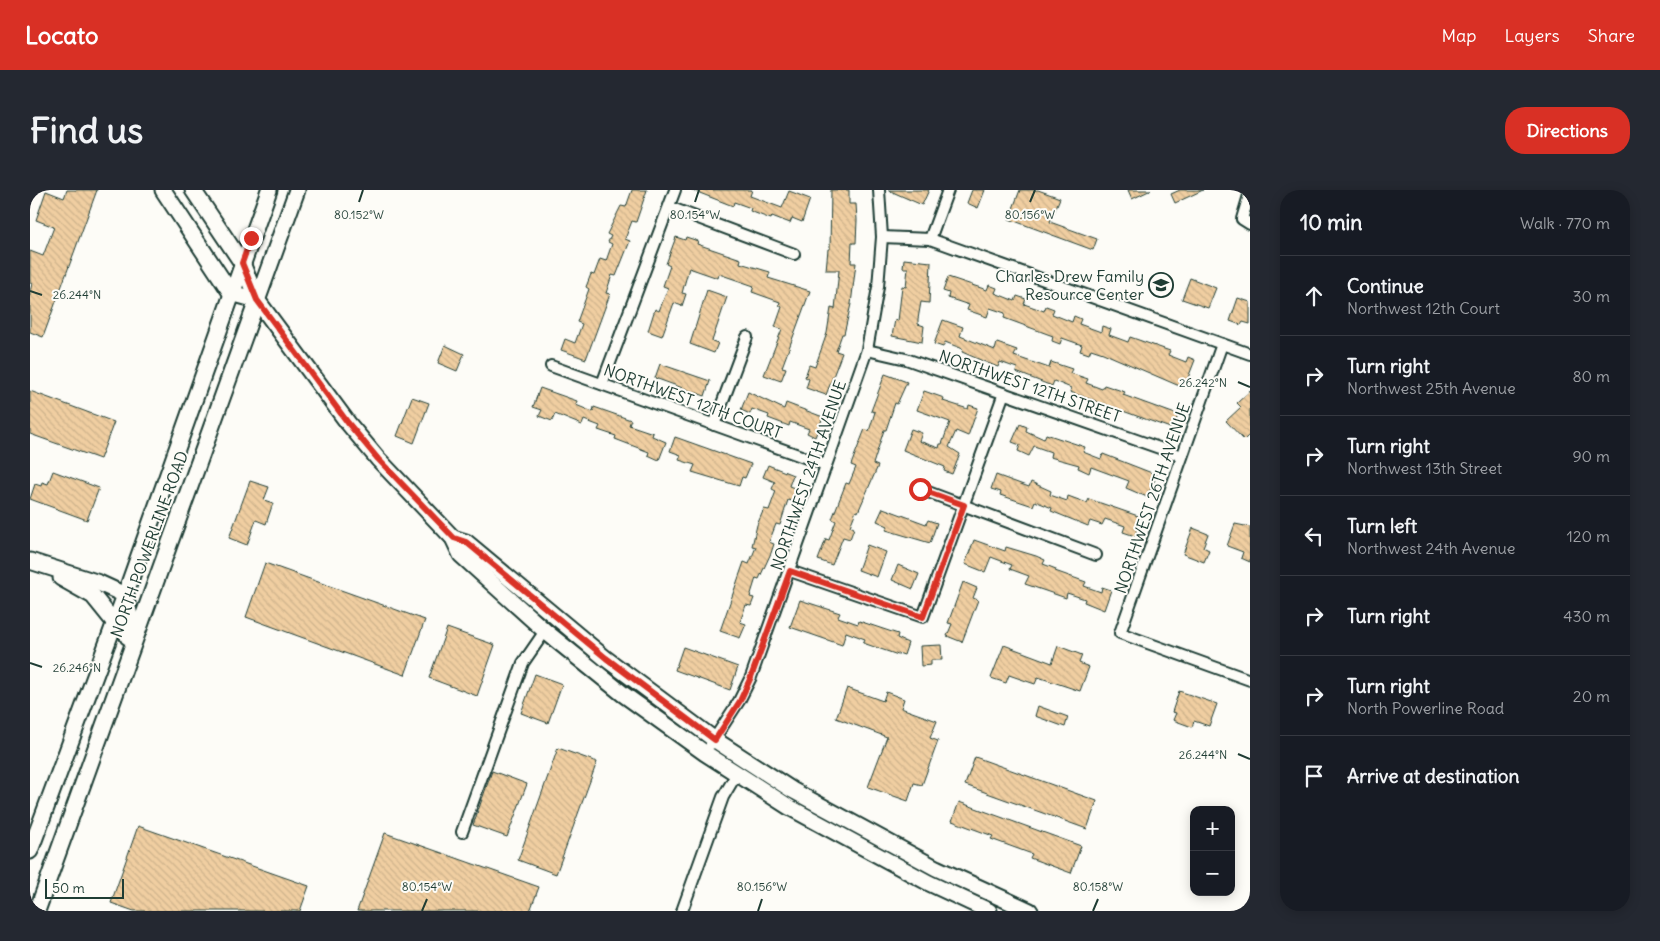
<!DOCTYPE html>
<html lang="en">
<head>
<meta charset="utf-8">
<style>
  body { margin:0; font-family:Delius,sans-serif; background:#242831; color:#f1f3f6 }
  .controls { position:absolute; right:15px; bottom:15px; display:grid; overflow:hidden; border-radius:10px; box-shadow:0 2px 12px #0003 }
  .controls button { width:45px; height:45px; display:grid; place-items:center; padding:0; border:0; border-bottom:1px solid #363941; background:#171b24; color:#f1f3f6; font:25px sans-serif }
  .scale { position:absolute; left:15px; bottom:12px; width:79px; box-sizing:border-box; padding-left:5px; border:2px solid #1f3d34; border-top:0; font-size:14px; line-height:18px; white-space:nowrap; color:#1f3d34; -webkit-text-stroke:4px #fdfcf7; paint-order:stroke }
  .stop { position:absolute; width:15px; height:15px; margin:-11px; border:4px solid #d93025; border-radius:50%; background:#fff }
  .stop.end { background:#d93025; border-color:#fff; box-shadow:0 1px 5px #0008 }
  .list { margin:0; padding:0; list-style:none }
  h2 { display:flex; justify-content:space-between; align-items:center; height:65px; margin:0; padding:0 20px; font-size:21px }
  h2 small { font-size:16px; font-weight:400; color:#9ea1a6 }
  .list li { display:grid; grid-template-columns:32px 1fr auto; gap:15px; align-items:center; box-sizing:border-box; height:80px; padding:0 20px; border-top:1px solid #363941 }
  .list b { display:block; font-size:19px; white-space:nowrap }
  .list p { margin:0; font-size:16px; white-space:nowrap; color:#9ea1a6 }
  .list em { font-size:16px; font-style:normal; color:#9ea1a6 }
  .icon { flex:none; width:28px; height:28px; fill:none; stroke:currentColor; stroke-width:2; stroke-linecap:round; stroke-linejoin:round }
  .map { position:relative; flex:none; width:1220px; height:721px; overflow:hidden; border-radius:20px }
  header { display:flex; align-items:center; gap:30px; box-sizing:border-box; height:70px; padding:0 25px; background:#d93025; color:#fff }
  header strong { font-size:24px }
  nav { display:flex; gap:28px; margin-inline-start:auto; font-size:18px }
  .intro { display:flex; align-items:center; justify-content:space-between; box-sizing:border-box; height:120px; padding:0 30px }
  h1 { margin:0; font-size:35px }
  .button { padding:12px 22px; border-radius:20px; background:#d93025; color:#fff; font-size:18px; font-weight:700 }
  main { display:flex; gap:30px; padding:0 30px }
  aside { flex:1; background:#171b24; border-radius:20px; box-shadow:0 2px 12px #0003 }
  .map>svg:first-child { display:block }
  .building { fill:url(#building-back-hatch); stroke:#1f3d34 }
  .lines { fill:none; stroke-linecap:round; stroke-linejoin:round }
  .street-casing { stroke:#1f3d34; stroke-width:14 }
  .secondary-casing { stroke:#1f3d34; stroke-width:19 }
  .street { stroke:#fdfcf7; stroke-width:10 }
  .secondary { stroke:#fdfcf7; stroke-width:15 }
  .route { stroke:#d93025; stroke-width:6 }
  .ticks { fill:none; stroke:#1f3d34; stroke-width:2 }
  .labels { text-anchor:middle; dominant-baseline:central; stroke-width:4; stroke-linejoin:round; paint-order:stroke }
  .poi-label { font-size:16px; fill:#1f3d34; stroke:#fdfcf7; text-anchor:end }
  .street-label { font-size:16px; fill:#1f3d34; stroke:#fdfcf7 }
  .ticks-label { font-size:12px; text-anchor:middle; fill:#1f3d34; stroke:#fdfcf7; stroke-width:4; stroke-linejoin:round; paint-order:stroke }
</style>
</head>
<body>
<header>
<strong>Locato</strong>
<nav><a>Map</a><a>Layers</a><a>Share</a></nav>
</header>
<div class="intro"><h1>Find us</h1><a class="button">Directions</a></div>
<main>
<div class="map">
<svg width="1220" height="721" viewBox="0 0 1220 721">
  <defs>
    <pattern id="building-back-hatch" width="6" height="6" patternUnits="userSpaceOnUse" patternTransform="scale(1.25)"><rect width="6" height="6" fill="#f0cea1"/><path d="M-1 5l2 2M0 0l6 6M5-1l2 2" fill="none" stroke="#cdb28b"/></pattern>
  </defs>
  <rect width="100%" height="100%" fill="#fdfcf7"/>
  <filter id="ink" filterUnits="userSpaceOnUse"><feTurbulence type="fractalNoise" baseFrequency=".02" numOctaves="2"/><feDisplacementMap in="SourceGraphic" scale="10" xChannelSelector="R" yChannelSelector="G"/><feConvolveMatrix kernelMatrix="1 2 1 2 8 2 1 2 1" color-interpolation-filters="sRGB"/></filter>
  <g filter="url(#ink)">
    <!-- building -->
    <g class="building">
      <polygon points="37,0 67,0 13,147 0,142 0,101 2,94 0,93 0,61 13,66 24,37 6,30 16,1 34,8"/>
      <polygon points="602,0 617,0 606,32 602,31 595,49 600,51 586,86 582,85 576,103 580,104 556,169 531,160 535,149 545,153 552,134 547,132 559,99 556,97 561,84 564,85 570,69 576,71 582,54 578,52 581,46 577,44 591,16 596,17"/>
      <polygon points="662,0 722,0 720,6 752,18 759,1 780,9 772,32 762,28 760,33 742,26 741,29 720,21 721,18 704,12 703,16"/>
      <polygon points="801,0 819,0 819,14 826,14 827,30 826,53 822,53 821,73 826,73 821,114 814,144 812,144 806,161 812,163 796,205 776,198 779,189 775,187 779,175 785,177 797,143 801,118 805,119 809,80 796,80 798,59 800,59"/>
      <polygon points="858,0 899,0 892,15"/>
      <polygon points="942,0 955,0 948,18 937,13"/>
      <polygon points="990,0 1008,0 1030,8 1020,32 1067,49 1063,60 979,29"/>
      <polygon points="1098,0 1121,0 1102,9"/>
      <polygon points="1150,0 1173,0 1145,13 1141,4"/>
      <polygon points="646,47 655,50 656,47 668,51 667,54 711,69 710,73 740,82 738,88 780,101 752,177 756,178 751,191 734,185 752,139 745,137 752,117 749,115 750,112 722,102 724,96 689,84 688,88 659,78 652,103 656,104 652,116 644,113 632,146 618,141 625,119 629,121 638,98 633,96 640,76 636,74"/>
      <polygon points="874,69 901,72 899,113 891,112 888,129 888,134 894,136 892,152 862,146 865,130 868,131 872,96 876,97 878,78 873,78"/>
      <polygon points="918,87 957,100 959,95 967,98 965,103 985,111 987,106 996,109 994,114 1014,121 1016,116 1024,119 1022,124 1042,132 1044,126 1051,129 1049,134 1071,142 1072,136 1081,139 1079,145 1098,152 1100,147 1140,161 1138,165 1156,172 1158,167 1165,170 1154,198 1073,163 1061,159 1059,164 1050,161 1052,155 1032,148 1030,154 1022,151 1023,146 974,128 975,123 960,118 957,127 937,120 939,115 918,108 919,103 913,101"/>
      <polygon points="1160,88 1186,98 1178,118 1152,109"/>
      <polygon points="677,100 697,107 682,151 688,153 684,163 660,154"/>
      <polygon points="1208,108 1220,112 1220,134 1213,132 1211,135 1200,131"/>
      <polygon points="913,130 933,137 930,146 965,160 967,153 987,160 984,166 1019,178 1021,172 1042,179 1040,183 1058,189 1056,193 1072,199 1074,195 1095,202 1093,205 1148,225 1143,239 1040,202 1041,198 1024,191 1022,196 986,182 987,178 970,172 968,177 960,174 932,162 933,159 915,152 913,157 904,154"/>
      <polygon points="415,155 434,164 427,181 408,173"/>
      <polygon points="630,174 680,191 675,206 625,188"/>
      <polygon points="855,184 877,192 867,214 865,213 856,240 854,240 843,274 848,276 828,322 826,321 820,336 824,338 820,349 813,347 802,375 788,370 796,349 799,350 806,331 802,329 816,293 819,294 826,277 821,275 824,267 835,239 839,241 845,222 841,221"/>
      <polygon points="510,198 547,211 546,215 563,222 564,217 601,230 599,235 623,243 622,246 636,252 629,270 618,265 619,262 585,249 586,246 568,240 570,236 554,230 552,235 525,224 522,231 509,226 512,220 503,217"/>
      <polygon points="0,201 84,232 70,269 0,244"/>
      <polygon points="894,201 914,208 913,211 938,219 939,215 948,218 938,246 926,241 919,257 930,264 922,284 914,281 915,277 873,260 881,239 892,243 889,251 909,258 910,254 912,254 920,232 887,220"/>
      <polygon points="1220,201 1220,244 1214,250 1196,231 1211,217 1207,213"/>
      <polygon points="718,202 754,219 756,213 793,227 785,247 777,243 779,239 760,232 759,236 738,228 739,225 722,219 720,224 711,220"/>
      <polygon points="382,207 399,213 384,253 367,246"/>
      <polygon points="990,234 997,237 996,241 1014,249 1016,244 1055,257 1053,262 1071,269 1073,264 1127,285 1117,307 1096,298 1099,291 1061,277 1059,283 1048,278 1049,275 1020,267 1021,262 1004,256 999,266 988,261 990,255 982,252"/>
      <polygon points="645,247 721,274 715,288 712,287 709,296 662,282 665,275 649,270 651,265 640,261"/>
      <polygon points="738,275 763,285 759,296 767,299 762,311 758,310 750,335 746,334 739,352 744,354 741,363 729,389 726,388 720,407 724,408 721,416 716,415 710,432 716,434 710,448 690,441 714,372 719,374 726,357 722,356 727,335 734,319 739,320 746,301 742,299 745,292 733,287"/>
      <polygon points="23,281 69,298 57,330 0,309 5,294 11,296 12,292 18,294"/>
      <polygon points="966,285 999,297 1001,292 1021,301 1020,305 1037,311 1038,306 1057,313 1059,309 1111,327 1105,346 1093,342 1095,336 1075,329 1072,335 1060,331 1058,336 1021,321 1022,318 1005,311 1003,316 970,305 971,302 961,299"/>
      <polygon points="220,291 239,297 234,310 243,313 236,334 226,330 217,355 199,348"/>
      <polygon points="853,318 896,334 898,330 907,333 900,353 856,340 858,336 847,331"/>
      <polygon points="1205,334 1220,337 1220,372 1211,368 1213,362 1197,356"/>
      <polygon points="1163,338 1178,344 1173,357 1179,360 1174,372 1153,364"/>
      <polygon points="944,350 975,361 976,357 1006,366 1015,370 1013,374 1026,379 1025,381 1056,392 1054,396 1071,402 1072,397 1081,400 1074,420 1054,412 1055,409 1037,403 1036,408 995,394 999,386 980,379 982,375 961,367 955,382 935,374"/>
      <polygon points="837,355 856,362 847,387 828,380"/>
      <polygon points="235,373 395,430 375,485 216,427"/>
      <polygon points="868,375 889,384 883,399 862,390"/>
      <polygon points="933,392 947,398 943,408 948,410 932,452 917,446 922,434 918,433"/>
      <polygon points="770,410 810,423 808,427 828,434 829,431 868,444 867,448 878,453 874,465 868,463 868,465 833,453 835,449 816,442 812,455 760,437"/>
      <polygon points="417,438 465,455 447,506 399,488"/>
      <polygon points="911,455 912,470 901,470 901,475 891,476 890,456"/>
      <polygon points="974,455 1022,473 1028,456 1052,465 1049,473 1059,477 1050,501 1008,487 1005,494 979,485 976,493 961,488"/>
      <polygon points="653,457 708,477 700,500 645,480"/>
      <polygon points="505,484 532,494 518,533 491,523"/>
      <polygon points="817,498 853,511 856,502 874,509 871,518 907,531 900,548 908,551 892,595 884,593 878,611 838,597 857,547 806,528"/>
      <polygon points="1149,501 1187,514 1179,536 1164,531 1162,537 1143,530 1146,523 1142,522"/>
      <polygon points="1008,516 1038,527 1035,537 1005,526"/>
      <polygon points="528,558 567,572 526,684 488,670"/>
      <polygon points="945,567 1067,611 1057,639 935,595"/>
      <polygon points="462,581 497,594 477,647 443,635"/>
      <polygon points="929,612 1051,656 1041,683 1000,668 1002,664 961,649 963,646 922,631"/>
      <polygon points="108,636 279,696 270,721 104,721 81,713"/>
      <polygon points="355,643 509,697 500,721 327,721"/>
    </g>
    <g class="lines">
      <defs>
        <g id="street">
          <polyline points="1220,2 1212,29 1220,34"/>
          <polyline points="639,17 764,64"/>
          <polyline points="852,47 900,49 1220,164"/>
          <polyline points="900,49 918,0"/>
          <polyline points="1192,154 1090,443 1220,490"/>
          <polyline points="837,160 876,169 1152,266"/>
          <polyline points="521,176 796,275"/>
          <polyline points="572,194 645,0"/>
          <polyline points="684,235 717,147"/>
          <polyline points="890,299 1066,365"/>
          <polyline points="760,381 893,427 974,203"/>
          <polyline points="681,554 709,511 721,487 837,160 848,97 852,47 849,0"/>
          <polyline points="432,642 493,473 515,441"/>
          <polyline points="652,721 693,607 706,585"/>
        </g>
        <g id="secondary">
          <polyline points="133,0 201,103 227,110"/>
          <polyline points="163,0 212,73 227,110 318,233 348,269 423,348 431,365 515,441 593,504 675,563 759,617 899,693 959,721"/>
          <polyline points="423,348 436,352 575,468 685,550 762,600 906,678 1000,721"/>
          <polyline points="0,371 69,393 95,405"/>
          <polyline points="31,388 63,406 84,432"/>
          <polyline points="95,405 100,426 98,447"/>
          <polyline points="0,661 95,405 239,0"/>
          <polyline points="7,721 267,0"/>
        </g>
      </defs>
      <!-- street casing -->
      <use href="#street" class="street-casing"/>
      <!-- secondary casing -->
      <use href="#secondary" class="secondary-casing"/>
      <!-- street -->
      <use href="#street" class="street"/>
      <!-- secondary -->
      <use href="#secondary" class="secondary"/>
    </g>
  </g>
  <g class="lines" filter="url(#ink)">
    <!-- route -->
    <polyline class="route" points="221,48 212,73 227,110 318,233 348,269 424,348 436,352 576,468 685,550 710,511 721,487 760,381 893,427 934,315 890,299"/>
  </g>
  <!-- ticks -->
  <path class="ticks" d="M 329,12 L 333,0M 665,12 L 669,0M 1000,12 L 1005,0M 0,101 L 12,105M 1208,192 L 1220,197M 0,473 L 12,477M 1208,564 L 1220,569M 392,721 L 397,709M 728,721 L 732,709M 1063,721 L 1068,709"/>
  <!-- icons -->
  <defs>
    <symbol id="school-ring" viewBox="-11 -11 22 22"><circle r="9.5" fill="#fdfcf7" stroke="#1f3d34" stroke-width="1.5"/><path d="M0-5L7-2L0 1L-7-2ZM-4 1L0 2.5L4 1V4Q0 6-4 4Z" fill="#1f3d34"/></symbol>
  </defs>
  <g fill-rule="evenodd">
    <use href="#school-ring" x="1117" y="81" width="28" height="28"/>
  </g>
  <g class="labels">
    <!-- poi labels -->
    <g class="poi-label">
      <text x="1114" y="86">Charles Drew Family<tspan x="1114" dy="18">Resource Center</tspan></text>
    </g>
    <!-- street labels -->
    <g class="street-label">
      <text transform="translate(1000 196) rotate(19)">NORTHWEST 12TH STREET</text>
      <text transform="translate(663 211) rotate(20)">NORTHWEST 12TH COURT</text>
      <text transform="translate(778 285) rotate(-71)">NORTHWEST 24TH AVENUE</text>
      <text transform="translate(1122 308) rotate(-71)">NORTHWEST 26TH AVENUE</text>
      <text transform="translate(119 354) rotate(-70)">NORTH POWERLINE ROAD</text>
    </g>
  </g>
  <g class="ticks-label">
    <text x="329" y="29">80.152°W</text>
    <text x="665" y="29">80.154°W</text>
    <text x="1000" y="29">80.156°W</text>
    <text x="47" y="109">26.244°N</text>
    <text x="1173" y="197">26.242°N</text>
    <text x="47" y="482">26.246°N</text>
    <text x="1173" y="569">26.244°N</text>
    <text x="397" y="701">80.154°W</text>
    <text x="732" y="701">80.156°W</text>
    <text x="1068" y="701">80.158°W</text>
  </g>
</svg>
<div class="controls">
<button>+</button>
<button>−</button>
</div>
<div class="scale">50 m</div>
<div class="stop" style="left:890px;top:299px"></div>
<div class="stop end" style="left:221px;top:48px"></div>
</div>
<aside>
<h2>10 min<small>Walk · 770 m</small></h2>
<ul class="list">
<li><svg class="icon" aria-label="ahead" viewBox="0 0 24 24"><path d="M12 20V5M6 11l6-6 6 6"/></svg><div><b>Continue</b><p>Northwest 12th Court</p></div><em>30 m</em></li>
<li><svg class="icon" aria-label="right" viewBox="0 0 24 24"><path d="M7 20v-9h11M14 6l5 5-5 5"/></svg><div><b>Turn right</b><p>Northwest 25th Avenue</p></div><em>80 m</em></li>
<li><svg class="icon" aria-label="right" viewBox="0 0 24 24"><path d="M7 20v-9h11M14 6l5 5-5 5"/></svg><div><b>Turn right</b><p>Northwest 13th Street</p></div><em>90 m</em></li>
<li><svg class="icon" aria-label="left" viewBox="0 0 24 24"><path d="M17 20v-9H6M10 6l-5 5 5 5"/></svg><div><b>Turn left</b><p>Northwest 24th Avenue</p></div><em>120 m</em></li>
<li><svg class="icon" aria-label="right" viewBox="0 0 24 24"><path d="M7 20v-9h11M14 6l5 5-5 5"/></svg><div><b>Turn right</b></div><em>430 m</em></li>
<li><svg class="icon" aria-label="right" viewBox="0 0 24 24"><path d="M7 20v-9h11M14 6l5 5-5 5"/></svg><div><b>Turn right</b><p>North Powerline Road</p></div><em>20 m</em></li>
<li><svg class="icon" aria-label="arrive" viewBox="0 0 24 24"><path d="M6 21V4h12l-3 4 3 4H6"/></svg><div><b>Arrive at destination</b></div></li>
</ul>
</aside>
</main>
</body>
</html>
